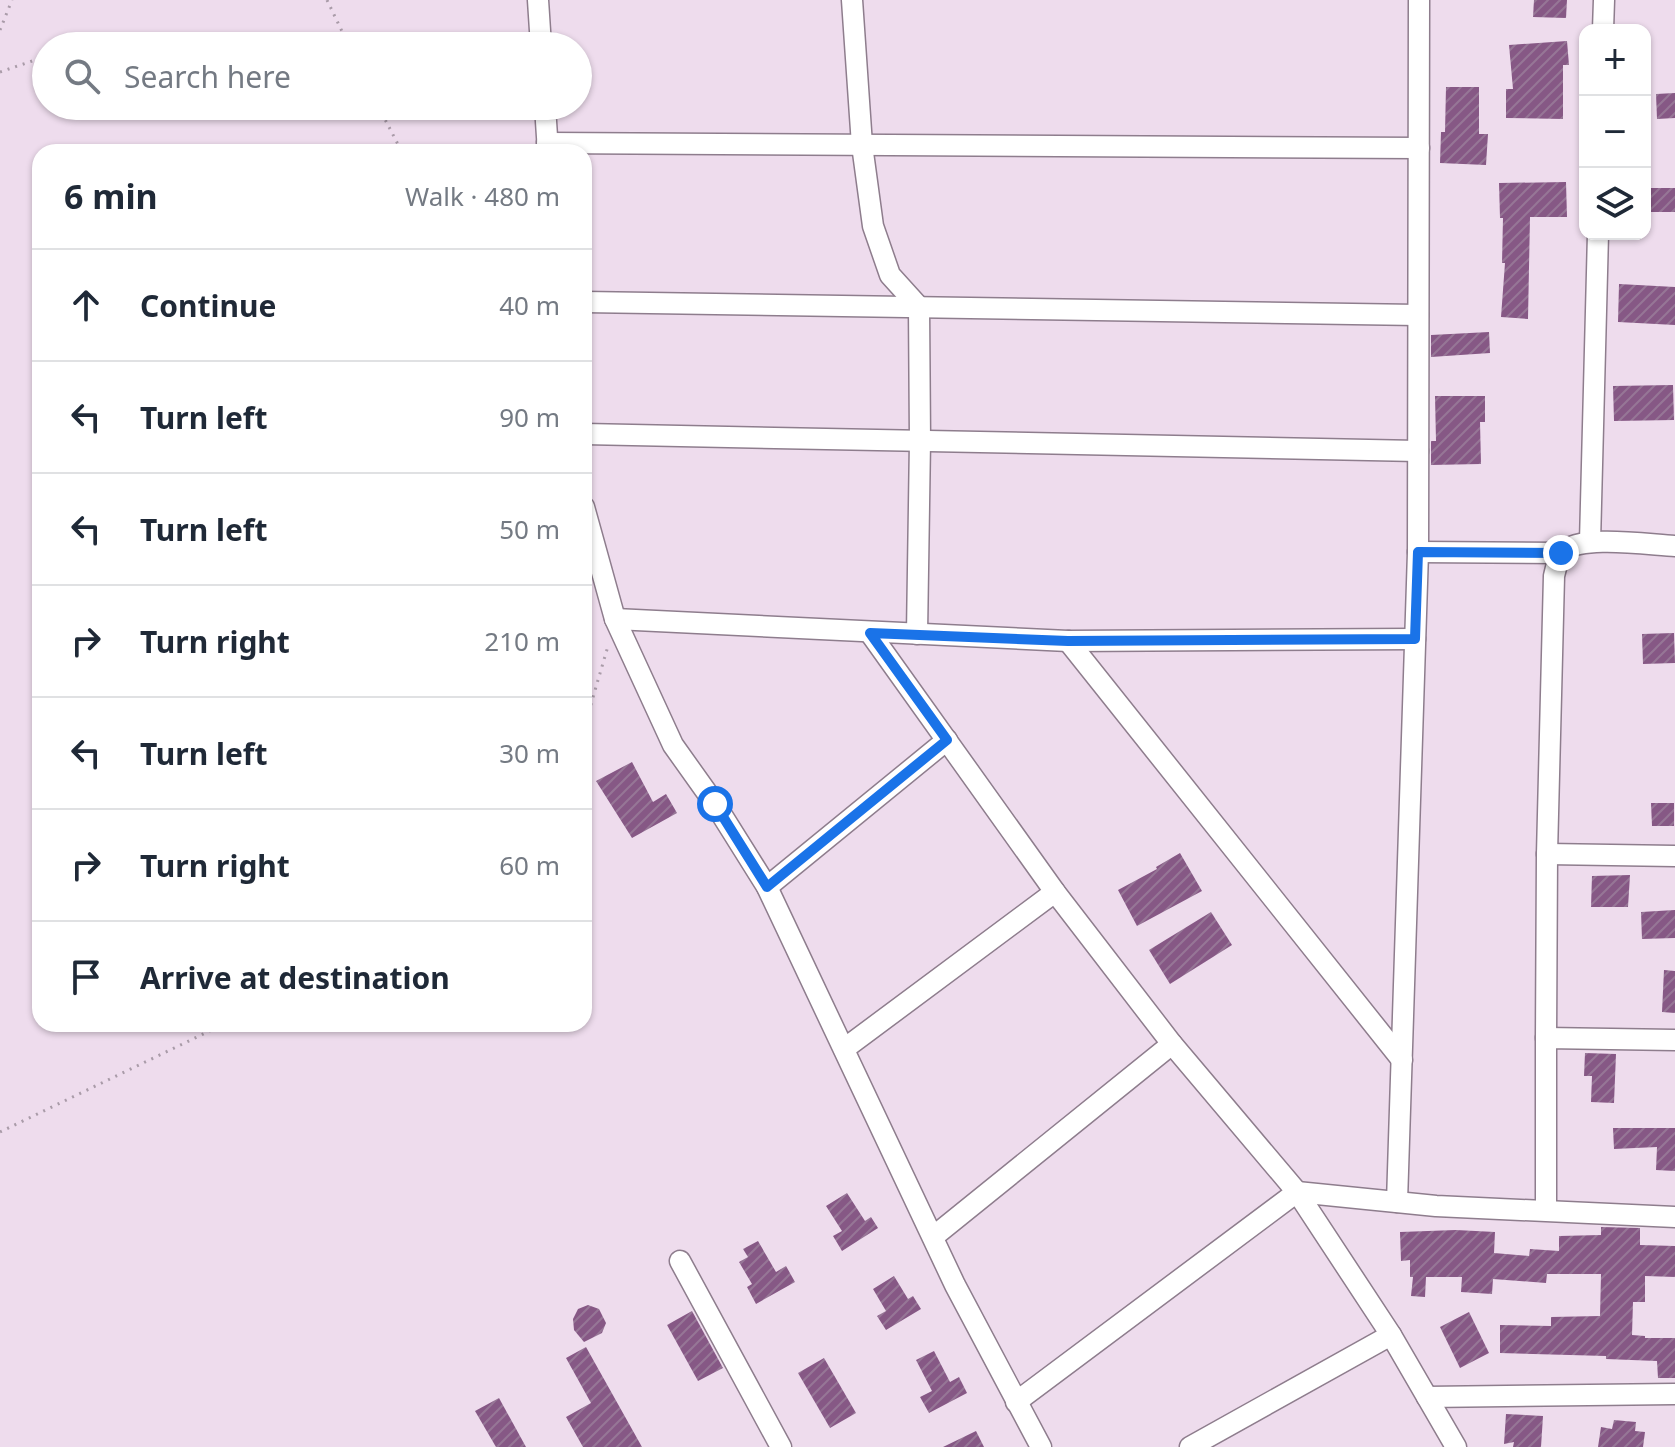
<!DOCTYPE html>
<html lang="en">
<head>
<meta charset="utf-8">
<style>
  body { margin:0; font-family:"Noto Sans",sans-serif; background:#f6f6f7; color:#1f2937 }
  .controls { position:absolute; right:24px; top:24px; display:grid; overflow:hidden; border-radius:16px; box-shadow:0 2px 6px #0004 }
  .controls button { width:72px; height:72px; display:grid; place-items:center; padding:0; border:0; border-bottom:2px solid #e0e1e3; background:#fff; color:#1f2937; font:40px sans-serif }
  .stop { position:absolute; width:24px; height:24px; margin:-18px; border:6px solid #1a73e8; border-radius:50%; background:#fff }
  .stop.end { background:#1a73e8; border-color:#fff; box-shadow:0 2px 8px #0008 }
  .list { margin:0; padding:0; list-style:none }
  h2 { display:flex; justify-content:space-between; align-items:center; height:104px; margin:0; padding:0 32px; font-size:34px }
  h2 small { font-size:26px; font-weight:400; color:#747a83 }
  .list li { display:grid; grid-template-columns:52px 1fr auto; gap:24px; align-items:center; box-sizing:border-box; height:112px; padding:0 32px; border-top:2px solid #e0e1e3 }
  .list b { display:block; font-size:30px; white-space:nowrap }
  .list em { font-size:26px; font-style:normal; color:#747a83 }
  .icon { flex:none; width:44px; height:44px; fill:none; stroke:currentColor; stroke-width:2; stroke-linecap:round; stroke-linejoin:round }
  .map { position:relative; flex:none; width:1675px; height:1447px; overflow:hidden }
  .search { position:absolute; background:#fff; box-shadow:0 2px 6px #0004; left:32px; top:32px; width:560px; height:88px; display:flex; align-items:center; gap:20px; box-sizing:border-box; padding:0 28px; border-radius:44px; color:#747a83; font-size:30px }
  .panel { position:absolute; background:#fff; box-shadow:0 2px 6px #0004; left:32px; top:144px; width:560px; height:888px; border-radius:24px }
  .map>svg:first-child { display:block }
  .building { fill:url(#building-hatch) }
  .lines { fill:none; stroke-linecap:round; stroke-linejoin:round }
  .minor-casing { stroke:#8e7d8d; stroke-width:23 }
  .path { stroke:#a99ba8; stroke-width:3; stroke-dasharray:2 6; stroke-linecap:butt }
  .minor { stroke:#fff; stroke-width:20 }
  .route { stroke:#1a73e8; stroke-width:10 }
</style>
</head>
<body>
<div class="map">
<svg width="1675" height="1447" viewBox="0 0 1675 1447">
  <defs>
    <pattern id="building-hatch" width="6" height="6" patternUnits="userSpaceOnUse" patternTransform="scale(2)"><rect width="6" height="6" fill="#865885"/><path d="M-1 1l2-2M0 6l6-6M5 7l2-2" fill="none" stroke="#967696"/></pattern>
  </defs>
  <rect width="100%" height="100%" fill="#eedced"/>
  <!-- building -->
  <g class="building">
    <polygon points="1534,0 1567,0 1566,18 1533,17"/>
    <polygon points="1567,41 1569,65 1563,65 1563,119 1506,118 1506,89 1513,89 1509,45"/>
    <polygon points="1446,87 1479,87 1479,134 1488,134 1486,165 1440,163 1441,132 1445,132"/>
    <polygon points="1675,93 1675,118 1657,119 1656,94"/>
    <polygon points="1566,182 1567,217 1530,217 1528,319 1501,317 1505,263 1502,263 1503,218 1500,218 1499,183"/>
    <rect x="1645" y="188" width="30" height="24"/>
    <polygon points="1619,284 1675,287 1675,325 1618,322"/>
    <polygon points="1489,332 1490,353 1431,357 1431,335"/>
    <polygon points="1673,385 1674,420 1614,421 1613,386"/>
    <polygon points="1435,396 1485,396 1485,422 1480,422 1481,464 1431,465 1431,441 1436,441"/>
    <polygon points="1674,633 1675,663 1643,664 1642,634"/>
    <polygon points="632,762 653,802 666,794 677,813 632,838 596,781"/>
    <polygon points="1651,803 1674,803 1674,826 1652,826"/>
    <polygon points="1180,853 1202,891 1137,926 1118,890 1157,869 1156,867"/>
    <polygon points="1630,875 1628,907 1591,907 1592,876"/>
    <polygon points="1675,910 1675,938 1642,939 1641,912"/>
    <polygon points="1211,912 1232,945 1170,984 1149,950"/>
    <polygon points="1664,970 1675,971 1675,1013 1662,1012"/>
    <polygon points="1585,1053 1616,1054 1614,1103 1591,1102 1592,1076 1584,1076"/>
    <polygon points="1613,1128 1675,1128 1675,1171 1656,1170 1657,1147 1614,1149"/>
    <polygon points="847,1193 865,1221 871,1217 878,1228 842,1251 833,1236 842,1231 826,1206"/>
    <polygon points="1601,1227 1640,1228 1640,1245 1675,1246 1675,1277 1645,1276 1645,1302 1633,1302 1632,1335 1645,1336 1645,1338 1675,1338 1675,1378 1658,1378 1657,1361 1606,1359 1606,1356 1500,1353 1500,1325 1551,1326 1551,1317 1600,1316 1601,1274 1547,1274 1546,1283 1493,1279 1492,1294 1461,1292 1462,1277 1426,1277 1425,1297 1411,1296 1413,1277 1410,1277 1410,1260 1401,1261 1400,1232 1456,1230 1495,1232 1494,1253 1529,1256 1530,1249 1559,1251 1559,1236 1601,1235"/>
    <polygon points="758,1241 776,1272 786,1266 795,1282 756,1304 747,1287 752,1284 739,1262 748,1257 743,1249"/>
    <polygon points="894,1276 908,1299 913,1296 921,1309 886,1330 877,1316 886,1311 873,1289"/>
    <polygon points="588,1305 599,1309 606,1323 602,1333 584,1342 574,1330 573,1319 578,1309"/>
    <polygon points="692,1311 723,1368 698,1381 667,1325"/>
    <polygon points="1469,1312 1489,1353 1460,1368 1440,1327"/>
    <polygon points="586,1347 642,1447 583,1447 566,1417 591,1403 566,1358"/>
    <polygon points="934,1351 950,1382 959,1377 967,1393 929,1413 920,1397 932,1391 916,1360"/>
    <polygon points="824,1358 856,1413 830,1428 798,1373"/>
    <polygon points="499,1398 526,1447 496,1447 475,1411"/>
    <polygon points="1506,1414 1543,1416 1541,1447 1513,1447 1514,1442 1504,1444"/>
    <polygon points="1614,1420 1636,1422 1635,1431 1645,1432 1643,1447 1598,1447 1601,1427 1612,1429"/>
    <polygon points="976,1431 984,1447 943,1447"/>
  </g>
  <g class="lines">
    <defs>
      <g id="minor">
        <polyline points="538,0 541,46"/>
        <polyline points="852,0 862,145 873,226 890,275 919,307 920,441 917,634"/>
        <polyline points="1603,30 1604,0"/>
        <polyline points="545,106 548,152"/>
        <polyline points="547,143 1419,148"/>
        <polyline points="584,302 1418,315"/>
        <polyline points="584,434 1418,451"/>
        <polyline points="584,507 615,619 673,745 715,804 767,887 955,1285 1041,1447"/>
        <polyline points="1590,542 1598,234"/>
        <polyline points="1418,552 1561,553"/>
        <polyline points="615,619 1068,641 1415,639"/>
        <polyline points="870,633 1055,892 1172,1044 1297,1192 1391,1335 1456,1447"/>
        <polyline points="1068,641 1402,1060"/>
        <polyline points="1547,854 1675,856"/>
        <polyline points="767,887 947,740"/>
        <path d="M 1546,1038 L 1547,854 L 1554,576 C 1556,568 1558,557 1563,552 C 1580,534 1650,545 1675,546"/>
        <polyline points="844,1049 1055,892"/>
        <polyline points="1397,1202 1418,552 1419,0"/>
        <polyline points="1546,1210 1546,1038 1675,1040"/>
        <polyline points="933,1237 1172,1044"/>
        <polyline points="680,1261 781,1447"/>
        <polyline points="1427,1397 1675,1394"/>
        <polyline points="1016,1402 1297,1192 1436,1206 1675,1217"/>
        <polyline points="1190,1447 1391,1335"/>
      </g>
    </defs>
    <!-- minor casing -->
    <use href="#minor" class="minor-casing"/>
    <!-- path -->
    <g class="path">
      <polyline points="327,0 349,46"/>
      <polyline points="0,30 12,0"/>
      <path d="M 179,46 C 213,39 256,32 288,46"/>
      <polyline points="0,72 35,60 46,59"/>
      <polyline points="378,106 402,152"/>
      <polyline points="584,728 608,646"/>
      <polyline points="0,1132 224,1024"/>
    </g>
    <!-- minor -->
    <use href="#minor" class="minor"/>
  </g>
  <g class="lines">
    <!-- route -->
    <polyline class="route" points="715,804 767,887 947,740 870,633 1068,641 1415,639 1418,552 1561,553"/>
  </g>
</svg>
<div class="controls">
<button>+</button>
<button>−</button>
<button><svg class="icon" aria-label="layers" viewBox="0 0 24 24"><path d="M12 4l9 5-9 5-9-5zM3 14l9 5 9-5"/></svg></button>
</div>
<div class="stop" style="left:715px;top:804px"></div>
<div class="stop end" style="left:1561px;top:553px"></div>
<div class="search"><svg class="icon" aria-label="search" viewBox="0 0 24 24"><circle cx="10" cy="10" r="6"/><path d="M15 15l6 6"/></svg>Search here</div>
<section class="panel">
<h2>6 min<small>Walk · 480 m</small></h2>
<ul class="list">
<li><svg class="icon" aria-label="ahead" viewBox="0 0 24 24"><path d="M12 20V5M6 11l6-6 6 6"/></svg><div><b>Continue</b></div><em>40 m</em></li>
<li><svg class="icon" aria-label="left" viewBox="0 0 24 24"><path d="M17 20v-9H6M10 6l-5 5 5 5"/></svg><div><b>Turn left</b></div><em>90 m</em></li>
<li><svg class="icon" aria-label="left" viewBox="0 0 24 24"><path d="M17 20v-9H6M10 6l-5 5 5 5"/></svg><div><b>Turn left</b></div><em>50 m</em></li>
<li><svg class="icon" aria-label="right" viewBox="0 0 24 24"><path d="M7 20v-9h11M14 6l5 5-5 5"/></svg><div><b>Turn right</b></div><em>210 m</em></li>
<li><svg class="icon" aria-label="left" viewBox="0 0 24 24"><path d="M17 20v-9H6M10 6l-5 5 5 5"/></svg><div><b>Turn left</b></div><em>30 m</em></li>
<li><svg class="icon" aria-label="right" viewBox="0 0 24 24"><path d="M7 20v-9h11M14 6l5 5-5 5"/></svg><div><b>Turn right</b></div><em>60 m</em></li>
<li><svg class="icon" aria-label="arrive" viewBox="0 0 24 24"><path d="M6 21V4h12l-3 4 3 4H6"/></svg><div><b>Arrive at destination</b></div></li>
</ul>
</section>
</div>
</body>
</html>
